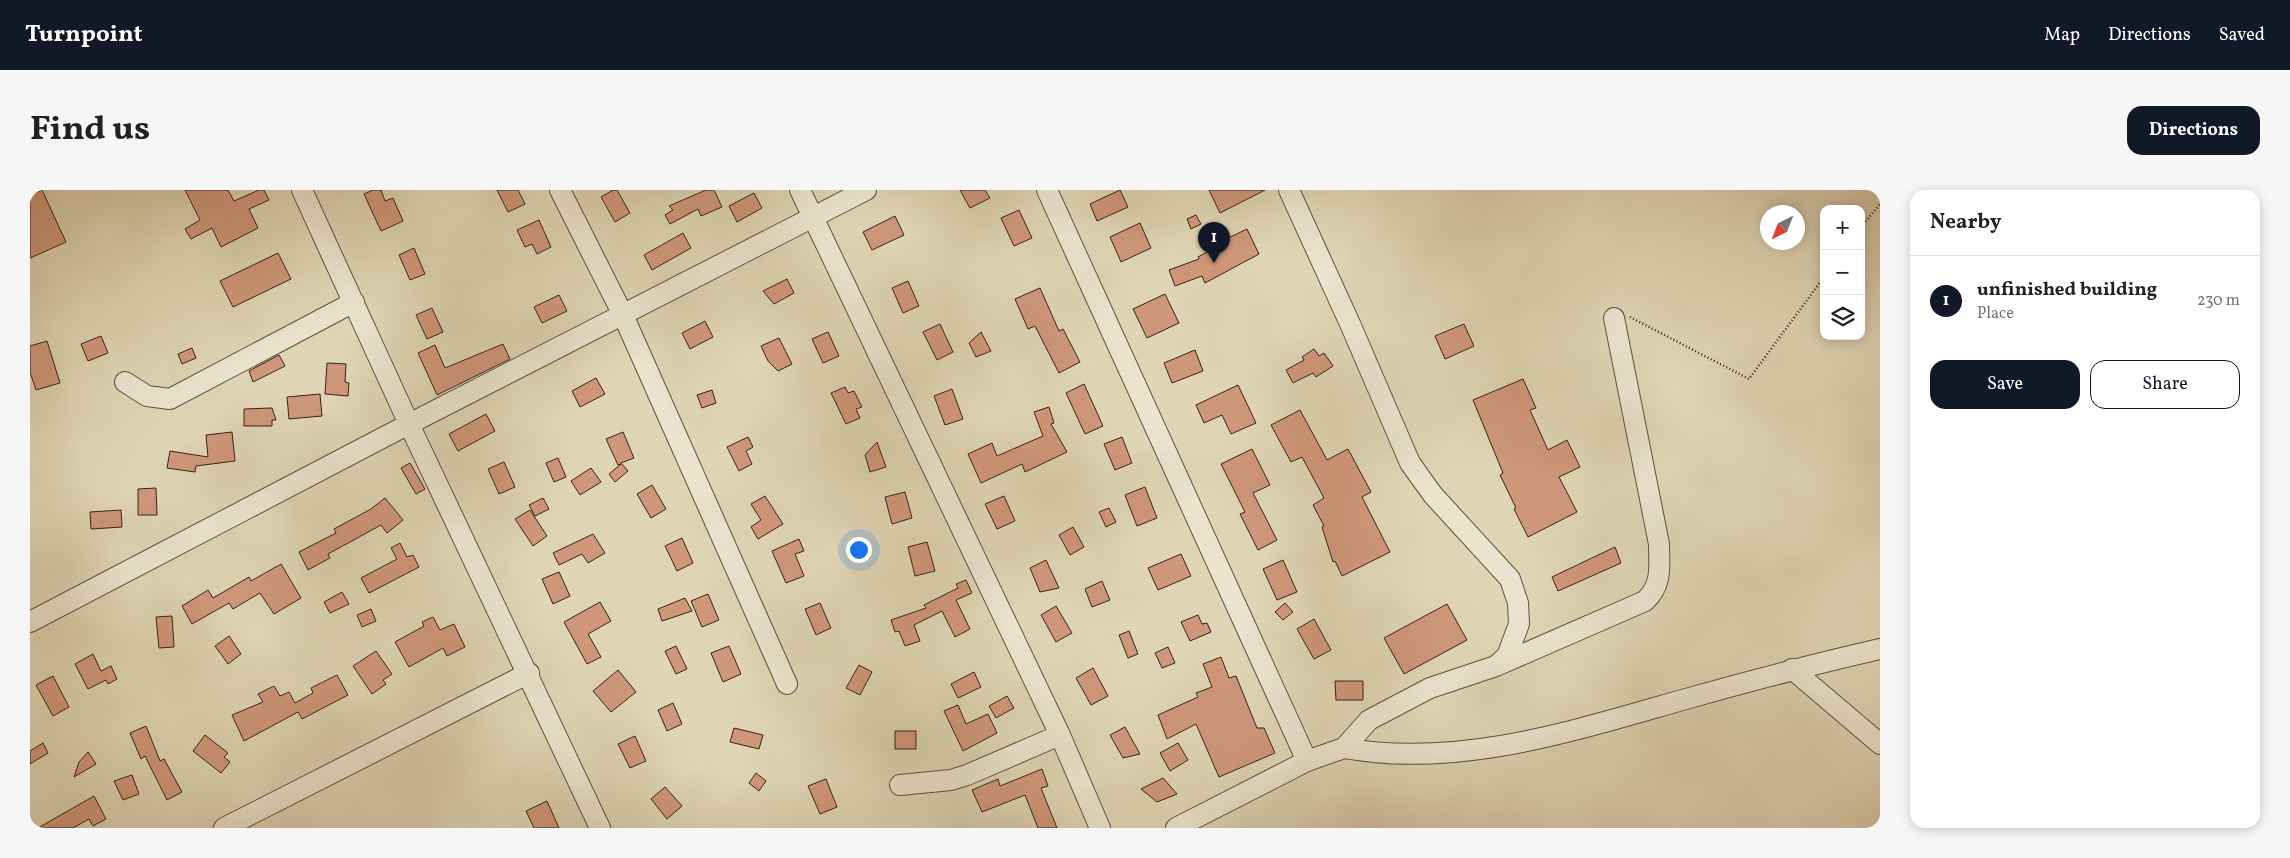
<!DOCTYPE html>
<html lang="en">
<head>
<meta charset="utf-8">
<style>
  body { margin:0; font-family:Vollkorn,serif; background:#f6f6f6; color:#222 }
  .controls { position:absolute; right:15px; top:15px; display:grid; overflow:hidden; border-radius:10px; box-shadow:0 2px 12px #0003 }
  .controls button { width:45px; height:45px; display:grid; place-items:center; padding:0; border:0; border-bottom:1px solid #e0e0e0; background:#fff; color:#222; font:25px sans-serif }
  .compass { position:absolute; left:1730px; top:15px; width:45px; height:45px; border-radius:50%; background:#fff; box-shadow:0 2px 12px #0003; rotate:222deg }
  .you { position:absolute; left:828px; top:359px; width:18px; height:18px; margin:-12px; border:4px solid #fff; border-radius:50%; background:#1a73e8; box-shadow:0 0 0 8px #1a73e833 }
  .badge { display:grid; place-items:center; width:32px; height:32px; border-radius:50%; background:#111827; color:#fff; font-size:16px; font-weight:700 }
  .pin { position:absolute; translate:-50% -41px; filter:drop-shadow(0 1px 2px #0008) }
  .pin::after { content:''; position:absolute; top:26px; width:18px; height:15px; background:inherit; clip-path:polygon(0 0,100% 0,50% 100%) }
  .list { margin:0; padding:0; list-style:none }
  h2 { display:flex; justify-content:space-between; align-items:center; height:65px; margin:0; padding:0 20px; font-size:21px }
  h2 small { font-size:16px; font-weight:400; color:#767676 }
  .list li { display:grid; grid-template-columns:32px 1fr auto; gap:15px; align-items:center; box-sizing:border-box; height:90px; padding:0 20px; border-top:1px solid #e0e0e0 }
  .list b { display:block; font-size:19px; white-space:nowrap }
  .list p { margin:0; font-size:16px; white-space:nowrap; color:#767676 }
  .list em { font-size:16px; font-style:normal; color:#767676 }
  .actions { display:flex; gap:10px; padding:15px 20px }
  .actions a { flex:1; padding:11px 0; border:1px solid #111827; border-radius:15px; text-align:center; font-size:18px; color:#111827 }
  .actions .main { background:#111827; color:#fff }
  .icon { flex:none; width:28px; height:28px; fill:none; stroke:currentColor; stroke-width:2; stroke-linecap:round; stroke-linejoin:round }
  .map { position:relative; flex:none; width:1850px; height:638px; overflow:hidden; border-radius:15px }
  header { display:flex; align-items:center; gap:30px; box-sizing:border-box; height:70px; padding:0 25px; background:#111827; color:#fff }
  header strong { font-size:24px }
  nav { display:flex; gap:28px; margin-inline-start:auto; font-size:18px }
  .intro { display:flex; align-items:center; justify-content:space-between; box-sizing:border-box; height:120px; padding:0 30px }
  h1 { margin:0; font-size:35px }
  .button { padding:12px 22px; border-radius:15px; background:#111827; color:#fff; font-size:18px; font-weight:700 }
  main { display:flex; gap:30px; padding:0 30px }
  aside { flex:1; background:#fff; border-radius:15px; box-shadow:0 2px 12px #0003 }
  .map>svg:first-child { display:block }
  .building { fill:#cf977a; stroke:#382117 }
  .lines { fill:none; stroke-linecap:round; stroke-linejoin:round }
  .minor-casing { stroke:#624e3e; stroke-width:22 }
  .path { stroke:#382117; stroke-width:2.5; stroke-dasharray:1 2.5; stroke-linecap:butt }
  .minor { stroke:#eae4ce; stroke-width:20 }
</style>
</head>
<body>
<header>
<strong>Turnpoint</strong>
<nav><a>Map</a><a>Directions</a><a>Saved</a></nav>
</header>
<div class="intro"><h1>Find us</h1><a class="button">Directions</a></div>
<main>
<div class="map">
<svg width="1850" height="638" viewBox="0 0 1850 638">
  <rect width="100%" height="100%" fill="#dfd5b4"/>
  <filter id="stains"><feTurbulence type="fractalNoise" baseFrequency=".004" numOctaves="4"/><feColorMatrix values="0 0 0 0 .2 0 0 0 0 .09 0 0 0 0 .02 0 0 0 .5 -.17"/></filter>
  <radialGradient id="worn" r=".72"><stop offset=".6" stop-color="#630" stop-opacity="0"/><stop offset="1" stop-color="#630" stop-opacity=".3"/></radialGradient>
  <!-- building -->
  <g class="building">
    <polygon points="12,0 36,52 0,68 0,5"/>
    <polygon points="155,0 198,0 204,11 229,0 234,0 239,10 219,19 228,38 191,57 182,38 161,49 155,39 170,30"/>
    <polygon points="343,0 351,0 355,11 363,8 373,31 351,41 334,4"/>
    <polygon points="467,0 488,0 495,14 478,22"/>
    <polygon points="583,0 587,0 600,23 585,32 571,7"/>
    <polygon points="676,0 684,0 692,17 671,26 668,19 640,34 635,25 643,20 639,16"/>
    <polygon points="930,0 955,0 960,8 940,18"/>
    <polygon points="1090,0 1098,17 1067,31 1060,14"/>
    <polygon points="1179,0 1235,0 1190,23"/>
    <polygon points="724,3 732,18 707,32 699,16"/>
    <polygon points="989,20 1002,48 984,56 971,28"/>
    <polygon points="1166,25 1171,34 1161,39 1157,29"/>
    <polygon points="865,26 874,45 842,60 833,42"/>
    <polygon points="509,30 521,57 507,64 502,54 495,57 487,40"/>
    <polygon points="1110,33 1121,58 1091,72 1080,47"/>
    <polygon points="1217,39 1229,64 1175,93 1172,86 1145,96 1139,80 1169,69 1168,67 1195,52 1194,50"/>
    <polygon points="653,43 661,58 622,80 614,65"/>
    <polygon points="384,58 395,84 380,90 369,65"/>
    <polygon points="248,63 261,89 203,117 190,91"/>
    <polygon points="757,89 764,103 744,114 733,101"/>
    <polygon points="878,91 889,116 873,123 862,98"/>
    <polygon points="1010,98 1029,141 1033,139 1050,172 1029,183 1005,136 998,139 985,109"/>
    <polygon points="1135,104 1149,133 1117,148 1103,119"/>
    <polygon points="529,105 537,121 512,133 504,117"/>
    <polygon points="402,118 413,142 397,149 386,125"/>
    <polygon points="675,131 683,147 660,159 652,143"/>
    <polygon points="910,134 923,162 907,170 893,142"/>
    <polygon points="1434,134 1444,156 1415,169 1405,146"/>
    <polygon points="798,142 809,166 793,173 782,149"/>
    <polygon points="951,142 961,161 946,167 939,153"/>
    <polygon points="71,146 78,163 58,171 51,154"/>
    <polygon points="749,148 762,174 748,181 738,171 731,156"/>
    <polygon points="17,151 30,193 6,200 0,182 0,156"/>
    <polygon points="473,154 480,169 407,205 388,163 405,155 415,178"/>
    <polygon points="162,158 166,168 152,174 148,164"/>
    <polygon points="1284,159 1289,166 1294,163 1303,176 1286,187 1283,183 1263,193 1256,180 1274,170 1272,167"/>
    <polygon points="1165,160 1173,181 1142,193 1134,173"/>
    <polygon points="249,165 255,176 223,192 219,181"/>
    <polygon points="297,173 316,174 315,192 319,193 318,206 295,204"/>
    <polygon points="566,188 575,204 550,217 542,201"/>
    <polygon points="1493,189 1506,218 1500,220 1518,260 1537,250 1550,277 1529,287 1547,322 1498,347 1484,319 1486,318 1470,285 1473,283 1443,210"/>
    <polygon points="1054,194 1073,236 1055,244 1036,203"/>
    <polygon points="1208,195 1226,233 1201,244 1192,225 1174,233 1166,215"/>
    <polygon points="815,197 818,203 824,201 832,217 826,219 830,228 816,234 801,203"/>
    <polygon points="922,199 933,229 915,235 904,206"/>
    <polygon points="682,200 686,213 672,218 667,205"/>
    <polygon points="290,204 292,226 259,229 257,207"/>
    <polygon points="1019,217 1024,233 1021,234 1037,262 995,282 992,274 951,293 938,264 962,253 967,266 1013,246 1004,222"/>
    <polygon points="242,218 246,230 242,230 242,236 214,236 214,219"/>
    <polygon points="1270,220 1297,270 1318,259 1341,302 1332,307 1360,362 1312,386 1305,371 1303,372 1292,337 1294,336 1283,315 1294,308 1272,267 1261,272 1241,235"/>
    <polygon points="456,224 465,241 428,261 419,244"/>
    <polygon points="202,242 205,271 166,276 165,282 137,278 140,261 178,267 176,245"/>
    <polygon points="593,242 604,268 591,273 598,281 585,292 579,284 591,274 588,275 576,249"/>
    <polygon points="718,247 723,257 716,261 722,274 709,281 697,257"/>
    <polygon points="1092,247 1102,273 1085,280 1074,254"/>
    <polygon points="847,252 856,277 840,282 835,265"/>
    <polygon points="1222,259 1240,295 1223,303 1247,350 1228,360 1210,324 1215,322 1191,274"/>
    <polygon points="528,268 536,287 524,292 516,273"/>
    <polygon points="474,272 485,297 469,304 458,279"/>
    <polygon points="380,273 395,299 386,304 371,278"/>
    <polygon points="561,278 571,292 550,305 541,291"/>
    <polygon points="622,295 636,319 621,328 607,304"/>
    <polygon points="1115,297 1127,328 1107,336 1095,305"/>
    <polygon points="126,298 127,325 108,325 108,299"/>
    <polygon points="875,302 882,328 862,334 855,307"/>
    <polygon points="735,306 753,334 728,349 721,337 731,330 721,314"/>
    <polygon points="974,306 985,331 967,339 955,314"/>
    <polygon points="355,308 373,330 357,343 351,335 298,364 300,368 278,380 269,362 306,343 304,339 341,319"/>
    <polygon points="513,308 519,319 505,326 499,315"/>
    <polygon points="1079,318 1086,332 1076,337 1069,322"/>
    <polygon points="91,320 92,337 61,339 60,322"/>
    <polygon points="500,320 517,346 503,356 485,329"/>
    <polygon points="1043,337 1054,357 1040,365 1029,345"/>
    <polygon points="563,344 575,363 558,373 552,364 529,375 523,363"/>
    <polygon points="652,348 663,373 647,381 635,356"/>
    <polygon points="769,349 774,361 765,364 774,386 756,393 742,361"/>
    <polygon points="897,352 905,381 885,386 878,357"/>
    <polygon points="370,353 377,367 383,365 389,377 339,403 331,388 367,369 361,358"/>
    <polygon points="1585,357 1591,373 1528,401 1522,387"/>
    <polygon points="1151,364 1161,386 1128,400 1118,378"/>
    <polygon points="1016,370 1029,398 1010,402 1000,378"/>
    <polygon points="1253,370 1267,402 1247,410 1233,379"/>
    <polygon points="251,374 271,408 244,424 230,403 203,419 199,413 162,434 152,416 178,400 183,408 219,387 221,391"/>
    <polygon points="529,382 540,406 523,414 512,389"/>
    <polygon points="936,390 942,403 926,410 940,439 925,447 912,421 884,435 890,451 875,456 869,441 865,442 861,430 896,418 894,415 928,398 926,394"/>
    <polygon points="1072,391 1080,410 1062,417 1055,399"/>
    <polygon points="312,402 319,414 300,423 294,412"/>
    <polygon points="678,404 689,430 672,437 661,411"/>
    <polygon points="655,408 662,421 632,431 628,419"/>
    <polygon points="570,412 581,431 558,444 571,467 557,474 534,432"/>
    <polygon points="790,413 801,438 786,445 775,419"/>
    <polygon points="1255,413 1263,422 1253,430 1245,422"/>
    <polygon points="1417,414 1437,450 1374,484 1354,448"/>
    <polygon points="1026,416 1042,443 1026,452 1011,425"/>
    <polygon points="341,419 346,431 332,437 327,425"/>
    <polygon points="1168,425 1172,434 1177,433 1181,442 1160,451 1151,432"/>
    <polygon points="142,426 144,457 129,458 126,427"/>
    <polygon points="403,427 410,440 424,434 435,457 417,466 413,458 379,477 365,452 394,436 392,432"/>
    <polygon points="1284,429 1301,460 1284,469 1267,439"/>
    <polygon points="1099,441 1108,464 1098,468 1089,445"/>
    <polygon points="199,446 211,464 198,474 185,456"/>
    <polygon points="646,456 657,479 646,484 635,461"/>
    <polygon points="699,456 711,484 693,492 681,463"/>
    <polygon points="1138,457 1145,473 1132,478 1125,463"/>
    <polygon points="346,461 362,484 353,490 356,494 342,504 323,476"/>
    <polygon points="63,464 71,481 81,476 87,489 78,494 76,490 58,499 45,474"/>
    <polygon points="1191,467 1199,488 1206,486 1227,538 1234,538 1245,563 1189,587 1166,534 1137,549 1128,525 1168,507 1166,503 1182,497 1173,474"/>
    <polygon points="829,475 842,482 830,505 816,498"/>
    <polygon points="1063,478 1078,506 1061,515 1046,488"/>
    <polygon points="588,480 606,502 581,522 563,501"/>
    <polygon points="944,482 951,497 928,508 921,494"/>
    <polygon points="307,485 318,505 272,529 268,522 214,551 202,525 233,512 228,504 244,496 250,506 259,502 265,513 283,503 281,498"/>
    <polygon points="23,486 39,517 23,526 6,495"/>
    <polygon points="1305,491 1333,491 1333,510 1306,510"/>
    <polygon points="977,506 984,518 966,528 959,516"/>
    <polygon points="643,513 652,534 637,541 628,520"/>
    <polygon points="928,515 936,534 958,524 967,543 933,561 914,521"/>
    <polygon points="116,536 130,571 134,569 152,602 137,610 115,566 111,569 100,543"/>
    <polygon points="1095,537 1110,564 1093,568 1080,545"/>
    <polygon points="704,538 733,545 729,559 700,552"/>
    <rect x="865" y="541" width="21" height="18"/>
    <polygon points="175,545 198,563 194,567 200,572 191,583 163,561"/>
    <polygon points="605,546 616,571 600,578 588,554"/>
    <polygon points="13,553 18,563 0,574 0,561"/>
    <polygon points="1148,553 1158,570 1140,581 1130,563"/>
    <polygon points="58,562 66,574 44,587 49,572"/>
    <polygon points="1012,579 1018,596 1011,598 1027,638 1008,638 995,605 952,622 942,600 968,589 970,596"/>
    <polygon points="726,583 736,591 729,601 719,593"/>
    <polygon points="102,585 109,604 93,610 84,591"/>
    <polygon points="1133,588 1147,604 1127,612 1111,599"/>
    <polygon points="796,589 807,617 790,624 778,596"/>
    <polygon points="635,597 652,616 637,629 621,609"/>
    <polygon points="64,606 76,629 63,636 59,629 43,638 8,638"/>
    <polygon points="517,611 529,638 504,638 496,621"/>
  </g>
  <g class="lines">
    <defs>
      <g id="minor">
        <polyline points="272,0 379,234 570,638"/>
        <polyline points="530,0 593,125 757,494"/>
        <polyline points="770,0 1030,545 1070,638"/>
        <polyline points="1017,0 1277,571"/>
        <polyline points="1259,0 1321,136 1380,273 1403,305 1480,389 1488,413 1489,434 1477,466 1467,475"/>
        <polyline points="95,192 117,206 140,209 324,112"/>
        <polyline points="0,432 379,234 836,0"/>
        <polyline points="1762,479 1850,554"/>
        <path d="M 1314,558 C 1429,579 1546,540 1656,509 C 1720,491 1784,474 1850,459"/>
        <polyline points="870,595 921,590 937,585 1030,545"/>
        <polyline points="194,638 499,483"/>
        <path d="M 1146,638 L 1277,571 L 1314,558 L 1339,530 L 1400,498 L 1466,476 L 1615,411 C 1633,394 1629,376 1629,354 L 1584,128"/>
      </g>
    </defs>
    <!-- minor casing -->
    <use href="#minor" class="minor-casing"/>
    <!-- path -->
    <g class="path">
      <polyline points="1831,37 1850,14"/>
      <polyline points="1600,127 1719,189 1794,87"/>
    </g>
    <!-- minor -->
    <use href="#minor" class="minor"/>
  </g>
  <rect width="100%" height="100%" filter="url(#stains)"/>
  <rect width="100%" height="100%" fill="url(#worn)"/>
</svg>
<div class="controls">
<button>+</button>
<button>−</button>
<button><svg class="icon" aria-label="layers" viewBox="0 0 24 24"><path d="M12 4l9 5-9 5-9-5zM3 14l9 5 9-5"/></svg></button>
</div>
<svg class="compass" viewBox="-18 -18 36 36"><path d="M0-13l5 13h-10z" fill="#e53935"/><path d="M0 13l5-13h-10z" fill="#767676"/></svg>
<div class="you"></div>
<div class="pin badge" style="left:1184px;top:73px">1</div>
</div>
<aside>
<h2>Nearby<small></small></h2>
<ul class="list">
<li><span class="badge">1</span><div><b>unfinished building</b><p>Place</p></div><em>230 m</em></li>
</ul>
<div class="actions"><a class="main">Save</a><a>Share</a></div>
</aside>
</main>
</body>
</html>
